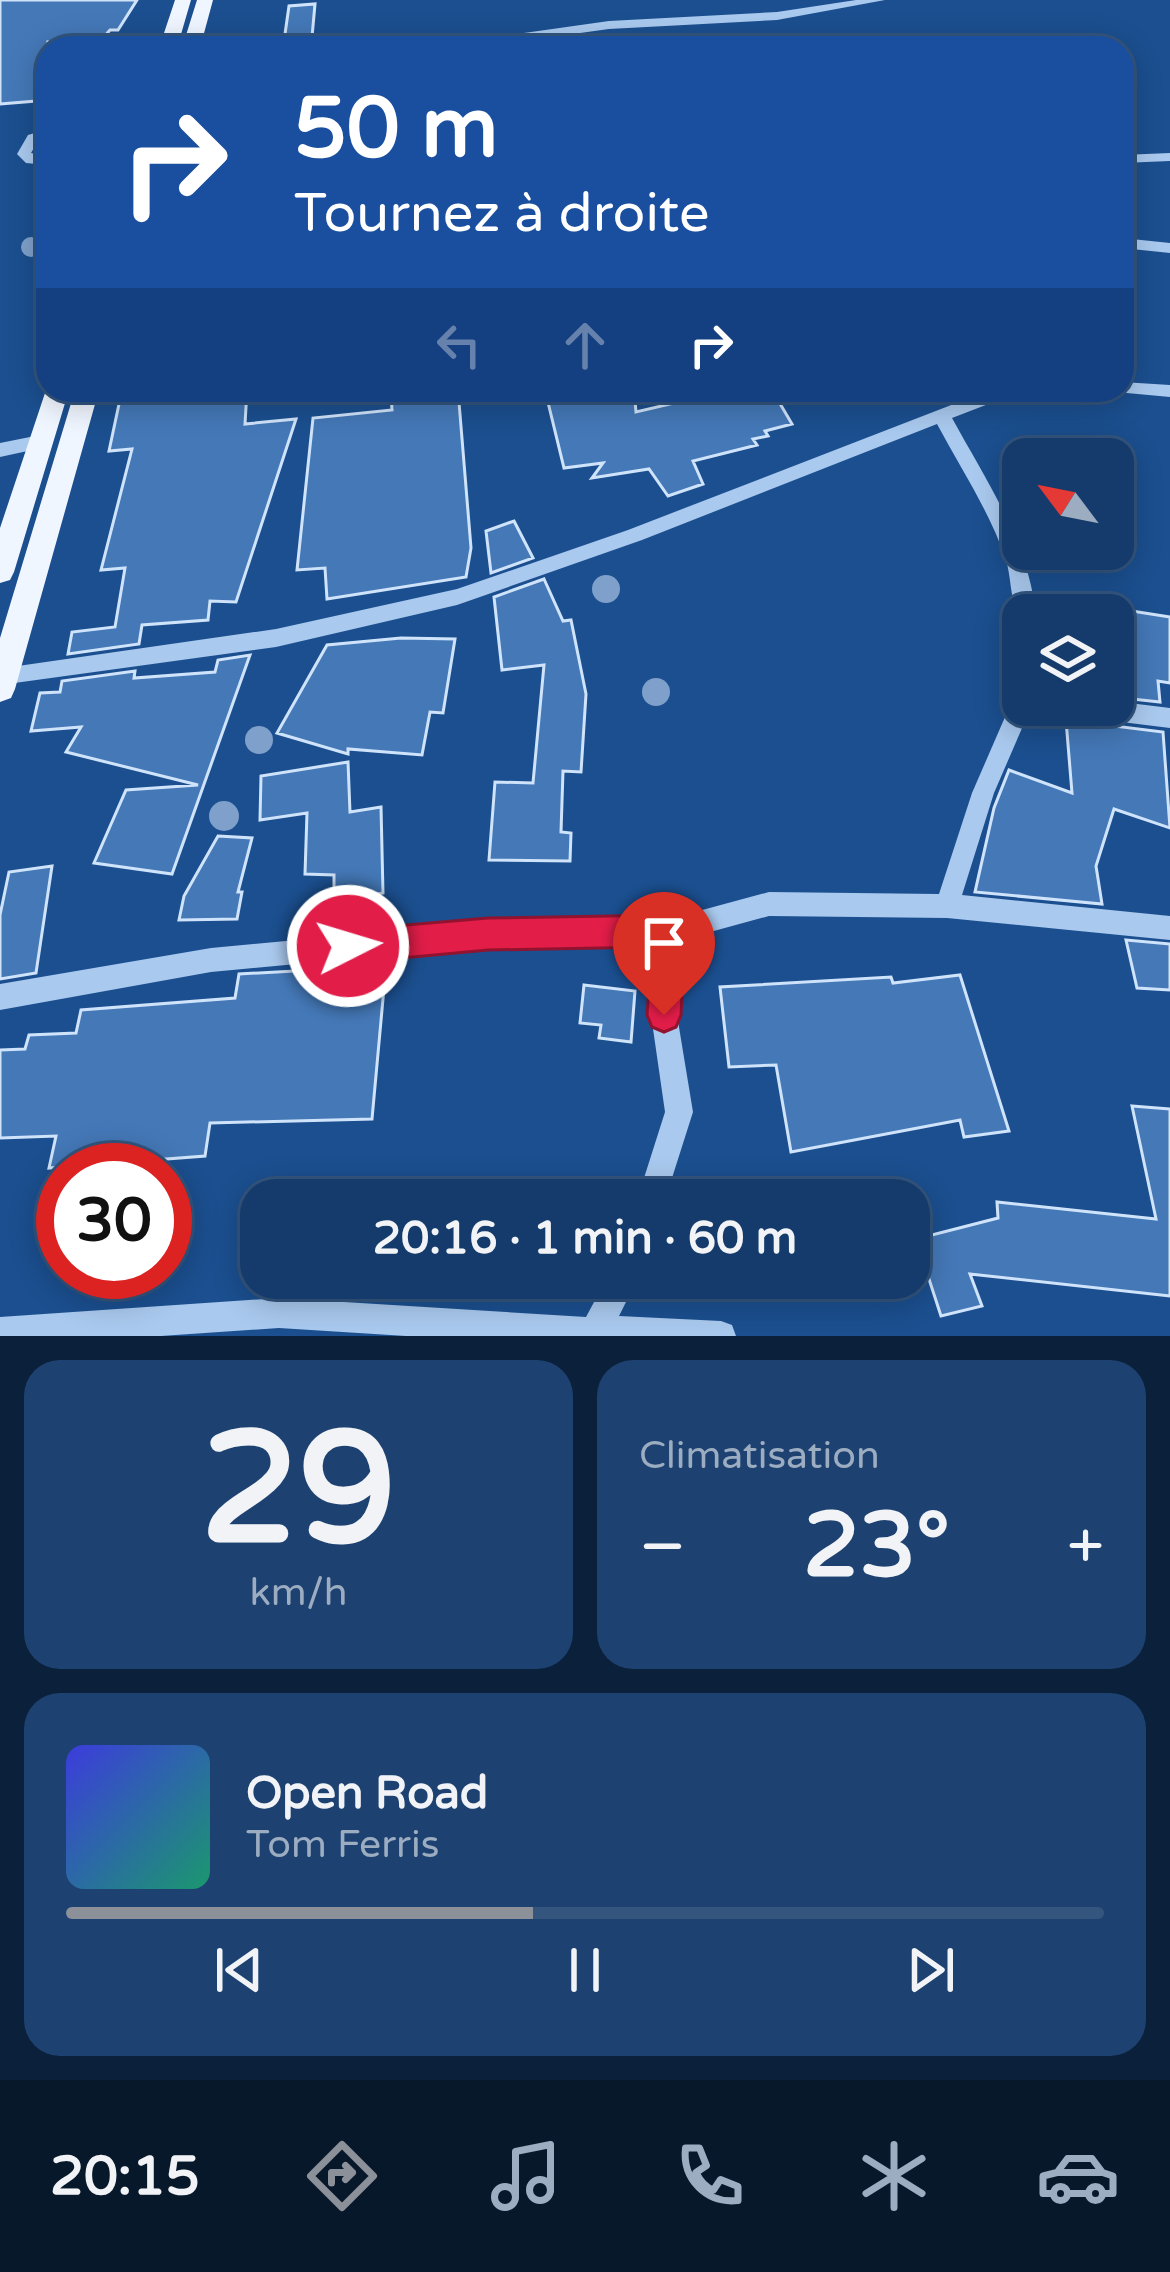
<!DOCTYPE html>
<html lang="fr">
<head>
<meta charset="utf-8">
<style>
	body { margin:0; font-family:"Varela Round",sans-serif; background:#1d4271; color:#f1f3f6; height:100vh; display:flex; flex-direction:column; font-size:45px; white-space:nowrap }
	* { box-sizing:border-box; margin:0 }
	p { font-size:39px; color:#9dadc1 }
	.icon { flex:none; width:66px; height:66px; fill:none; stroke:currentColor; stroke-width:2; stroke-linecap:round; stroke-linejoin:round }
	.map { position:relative; height:1336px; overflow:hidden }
	.sheet { display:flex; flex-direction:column; gap:24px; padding:24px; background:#0b203b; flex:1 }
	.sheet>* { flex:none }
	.top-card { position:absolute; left:36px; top:36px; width:1098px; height:366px; border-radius:36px; box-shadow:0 6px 30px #0003,0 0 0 3px #33557e; background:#1a4fa0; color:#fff; overflow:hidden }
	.needle { width:78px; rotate:302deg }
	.buttons { position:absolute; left:1002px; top:438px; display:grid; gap:24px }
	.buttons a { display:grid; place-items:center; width:132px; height:132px; border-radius:24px; background:#143b6b; box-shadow:0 6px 30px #0003,0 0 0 3px #33557e; font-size:60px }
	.speed { position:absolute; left:36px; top:1143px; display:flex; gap:24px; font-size:60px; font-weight:700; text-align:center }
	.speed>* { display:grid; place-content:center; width:156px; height:156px; border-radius:50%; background:#143b6b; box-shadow:0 6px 30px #0003,0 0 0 3px #33557e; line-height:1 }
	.speed .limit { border:18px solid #d22; background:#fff; color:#111 }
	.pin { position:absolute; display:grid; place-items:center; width:102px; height:102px; color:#fff; margin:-123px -51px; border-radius:50% 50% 50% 0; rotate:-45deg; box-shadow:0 0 12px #0007 }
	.pin .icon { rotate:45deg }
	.me { position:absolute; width:132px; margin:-66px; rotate:85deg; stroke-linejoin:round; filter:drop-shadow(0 0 9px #0008) }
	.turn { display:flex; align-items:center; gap:42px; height:252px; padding:0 60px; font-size:54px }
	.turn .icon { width:156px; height:156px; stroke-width:2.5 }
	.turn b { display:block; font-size:84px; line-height:102px }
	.lanes { display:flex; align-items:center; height:114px; padding:0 60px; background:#0003; justify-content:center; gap:60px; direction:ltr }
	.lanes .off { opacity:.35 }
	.big { font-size:90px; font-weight:800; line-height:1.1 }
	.sheet .card { flex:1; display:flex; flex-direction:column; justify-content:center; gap:18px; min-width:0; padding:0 42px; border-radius:36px; background:#1d4271 }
	.sheet .dial { align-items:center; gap:0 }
	.dial b { font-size:156px; line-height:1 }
	.song { display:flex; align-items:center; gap:36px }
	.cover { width:144px; height:144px; border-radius:18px; background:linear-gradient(135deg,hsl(240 70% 55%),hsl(160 70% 35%)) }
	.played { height:12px; border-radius:6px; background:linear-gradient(90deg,#8c9099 45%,#33557e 45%) }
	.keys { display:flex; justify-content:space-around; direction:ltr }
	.heat { display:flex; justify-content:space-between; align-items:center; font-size:66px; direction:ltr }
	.sheet .tiles { flex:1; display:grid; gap:24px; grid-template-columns:1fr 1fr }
	.card:last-child { grid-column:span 2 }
	.trip { position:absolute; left:240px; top:1179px; width:690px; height:120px; border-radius:36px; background:#143b6b; box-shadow:0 6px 30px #0003,0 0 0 3px #33557e; font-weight:800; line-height:120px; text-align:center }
	.menu { display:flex; height:192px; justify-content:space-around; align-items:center; background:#08182b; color:#9dadc1 }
	.menu .icon { width:84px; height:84px }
	.menu .selected { color:#8c9099 }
	.menu b { font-size:54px; color:#f1f3f6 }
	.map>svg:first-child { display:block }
	.building { fill:#4478b7; stroke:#cfe3fa; stroke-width:3 }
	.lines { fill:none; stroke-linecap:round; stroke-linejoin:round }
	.minor { fill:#a9c9ee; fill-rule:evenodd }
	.major { fill:#f0f6ff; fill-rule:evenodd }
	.tree { fill:#7ea0ca }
	.route { fill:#e11d48; stroke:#92132f; stroke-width:3 }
</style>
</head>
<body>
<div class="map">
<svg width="1170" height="1336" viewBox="0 0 1170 1336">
	<rect width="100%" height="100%" fill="#1b4f8f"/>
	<path class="building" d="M 0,0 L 137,0 L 118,30 L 110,30 L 95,47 L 48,42 L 48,100 L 0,104 Z
		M 315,4 L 311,48 L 283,48 L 289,6 Z
		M 122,390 L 247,390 L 245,424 L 296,419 L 236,602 L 210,601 L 208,620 L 142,625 L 139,644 L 68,654 L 72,632 L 115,627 L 125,568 L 101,570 L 132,449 L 109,451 Z
		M 458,390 L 471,548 L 466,577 L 327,599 L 325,568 L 297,570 L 313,418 L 392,410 L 391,393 Z
		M 545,390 L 634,390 L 636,412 L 700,397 L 696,390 L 772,390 L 792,424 L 765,431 L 768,436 L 753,439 L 757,445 L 693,461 L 703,484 L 668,496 L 649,469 L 592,478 L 603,463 L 564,468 Z
		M 514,521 L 533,558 L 491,573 L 486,531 Z
		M 544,579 L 563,621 L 571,620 L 586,694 L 581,772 L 563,771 L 561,832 L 571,833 L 570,861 L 489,860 L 495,782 L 533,783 L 544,665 L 502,670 L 494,597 Z
		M 1119,609 L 1170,617 L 1170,683 L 1158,681 L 1160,702 L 1113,697 L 1113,651 L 1125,653 Z
		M 401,638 L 455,639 L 443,713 L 430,712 L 422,755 L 348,749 L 348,754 L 277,733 L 327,645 Z
		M 250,655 L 172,874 L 94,863 L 126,790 L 198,785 L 66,752 L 81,727 L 31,731 L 40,693 L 60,692 L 62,681 L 135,671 L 134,678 L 215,672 L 218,660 Z
		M 1066,720 L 1163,732 L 1170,828 L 1114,809 L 1096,866 L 1102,904 L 975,892 L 994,808 L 1009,770 L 1072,793 Z
		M 348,762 L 350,812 L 381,807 L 383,893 L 334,901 L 334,875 L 305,874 L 307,813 L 260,820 L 261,776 Z
		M 218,836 L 252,838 L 238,892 L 242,892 L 237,919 L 179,920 L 184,896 Z
		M 52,866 L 36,973 L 0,979 L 0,915 L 9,872 Z
		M 1126,940 L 1170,944 L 1170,990 L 1137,988 Z
		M 386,966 L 372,1119 L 210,1123 L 205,1156 L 49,1168 L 56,1136 L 0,1138 L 0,1050 L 25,1049 L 29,1035 L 76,1033 L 81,1010 L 235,998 L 239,974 Z
		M 960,975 L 1009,1131 L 964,1137 L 960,1120 L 791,1152 L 776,1065 L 729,1067 L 720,987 L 891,977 L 893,983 Z
		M 584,985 L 635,991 L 631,1042 L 599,1038 L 601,1025 L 580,1023 Z
		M 1132,1106 L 1170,1109 L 1170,1296 L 970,1274 L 982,1306 L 941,1316 L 916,1239 L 998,1218 L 997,1202 L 1156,1219 Z"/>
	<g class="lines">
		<path class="minor" d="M 856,0 L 885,0 L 777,20 L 609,29 L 473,48 L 441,48 L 447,44 L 609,21 L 777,12 Z
			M 48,129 L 48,138 L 38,141 L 31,153 L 48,157 L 48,165 L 26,163 L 17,154 L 28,135 Z
			M 1170,153 L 1170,161 L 1122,163 L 1122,155 Z
			M 1122,238 L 1170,243 L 1170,253 L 1122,248 Z
			M 1122,382 L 1170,385 L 1170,397 L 1116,392 L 1115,390 L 1122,390 Z
			M 990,390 L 1054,390 L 1045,396 L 1004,398 L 952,418 C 987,482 1028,541 1036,615 L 1023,615 L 1023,622 C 1010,610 1012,579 1006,560 C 990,512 961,469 937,424 L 642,540 L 457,605 L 276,647 L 0,685 L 0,669 L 4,668 L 276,629 L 457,589 L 628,530 Z
			M 40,435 L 46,437 L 46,447 L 0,457 L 0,443 Z
			M 1023,692 L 1023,705 L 1032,705 L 994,793 L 962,895 L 1170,916 L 1170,940 L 947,918 L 769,916 L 681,940 L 677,1015 L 693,1112 L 665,1200 L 637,1200 L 665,1112 L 651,1015 L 656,944 L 488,946 L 211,972 L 0,1010 L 0,984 L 211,948 L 488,922 L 669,919 L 769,892 L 939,894 L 972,793 L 1015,694 Z
			M 1113,701 L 1170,708 L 1170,728 L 1065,715 L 1057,712 L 1054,705 L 1113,705 Z
			M 607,1278 L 638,1278 L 619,1316 L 721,1321 L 732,1325 L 736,1336 L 406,1336 L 279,1328 L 161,1336 L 0,1336 L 0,1317 L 279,1298 L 586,1317 Z"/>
		<path class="major" d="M 175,0 L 191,0 L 177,48 L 159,48 Z
			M 197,0 L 213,0 L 200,48 L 182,48 Z
			M 48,384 L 48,390 L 69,390 L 14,572 L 10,580 L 0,583 L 0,528 Z
			M 75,390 L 99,390 L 15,689 L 11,698 L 0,702 L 0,638 Z"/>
	</g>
	<g class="tree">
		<circle cx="31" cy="247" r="10"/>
		<circle cx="606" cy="589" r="14"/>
		<circle cx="656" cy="692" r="14"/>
		<circle cx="259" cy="740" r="14"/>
		<circle cx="224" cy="816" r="15"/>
	</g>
	<path class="route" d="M 669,915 L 680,920 L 685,931 L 681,1015 L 676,1027 L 664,1032 L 652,1027 L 647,1015 L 652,947 L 488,950 L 348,963 L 336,958 L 332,946 L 336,935 L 348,930 L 488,918 Z"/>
</svg>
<div class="buttons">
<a><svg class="needle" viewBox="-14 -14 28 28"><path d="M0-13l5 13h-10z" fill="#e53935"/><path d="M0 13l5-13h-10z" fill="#9dadc1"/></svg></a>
<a><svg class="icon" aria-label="layers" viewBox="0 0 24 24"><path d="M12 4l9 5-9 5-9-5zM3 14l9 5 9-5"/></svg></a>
</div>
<div class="speed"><div class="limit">30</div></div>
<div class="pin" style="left:664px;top:1015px;background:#d93025"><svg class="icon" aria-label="arrive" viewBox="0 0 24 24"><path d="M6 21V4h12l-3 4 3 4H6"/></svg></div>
<svg class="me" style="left:348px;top:946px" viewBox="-20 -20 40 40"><circle r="17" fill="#e11d48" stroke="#fff" stroke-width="3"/><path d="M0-11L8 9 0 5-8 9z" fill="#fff"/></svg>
<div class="trip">20:16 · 1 min · 60 m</div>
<div class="top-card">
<div class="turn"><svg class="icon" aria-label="right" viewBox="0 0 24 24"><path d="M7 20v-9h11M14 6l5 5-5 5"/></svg><div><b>50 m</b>Tournez à droite</div></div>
<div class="lanes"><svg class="icon off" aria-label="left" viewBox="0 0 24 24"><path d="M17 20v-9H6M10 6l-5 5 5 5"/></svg><svg class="icon off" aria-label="ahead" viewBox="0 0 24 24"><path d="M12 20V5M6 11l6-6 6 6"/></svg><svg class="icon" aria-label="right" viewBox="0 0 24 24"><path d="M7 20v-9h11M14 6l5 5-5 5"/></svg></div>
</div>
</div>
<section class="sheet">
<div class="tiles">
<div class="card dial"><b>29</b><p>km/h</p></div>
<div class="card"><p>Climatisation</p>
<div class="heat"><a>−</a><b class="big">23°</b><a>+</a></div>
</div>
<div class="card">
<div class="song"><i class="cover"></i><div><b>Open Road</b><p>Tom Ferris</p></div></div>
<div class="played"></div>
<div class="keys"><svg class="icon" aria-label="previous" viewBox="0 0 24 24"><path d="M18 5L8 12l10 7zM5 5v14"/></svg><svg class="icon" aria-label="pause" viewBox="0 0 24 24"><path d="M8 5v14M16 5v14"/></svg><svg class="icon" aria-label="next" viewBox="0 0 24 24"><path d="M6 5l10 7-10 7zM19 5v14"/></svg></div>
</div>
</div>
</section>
<nav class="menu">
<b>20:15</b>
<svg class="icon selected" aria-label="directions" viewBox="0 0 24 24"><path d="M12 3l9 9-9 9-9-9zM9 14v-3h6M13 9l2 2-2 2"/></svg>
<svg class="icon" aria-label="music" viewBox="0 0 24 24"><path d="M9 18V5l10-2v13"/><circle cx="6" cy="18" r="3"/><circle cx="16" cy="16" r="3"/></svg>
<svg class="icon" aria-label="phone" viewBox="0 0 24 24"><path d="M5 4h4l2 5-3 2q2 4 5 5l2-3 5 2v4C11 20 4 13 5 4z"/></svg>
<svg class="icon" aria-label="climate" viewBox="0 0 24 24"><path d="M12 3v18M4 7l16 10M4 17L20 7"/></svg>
<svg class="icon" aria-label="car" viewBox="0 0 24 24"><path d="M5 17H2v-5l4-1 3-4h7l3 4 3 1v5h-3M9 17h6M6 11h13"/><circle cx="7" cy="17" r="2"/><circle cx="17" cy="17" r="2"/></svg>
</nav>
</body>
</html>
